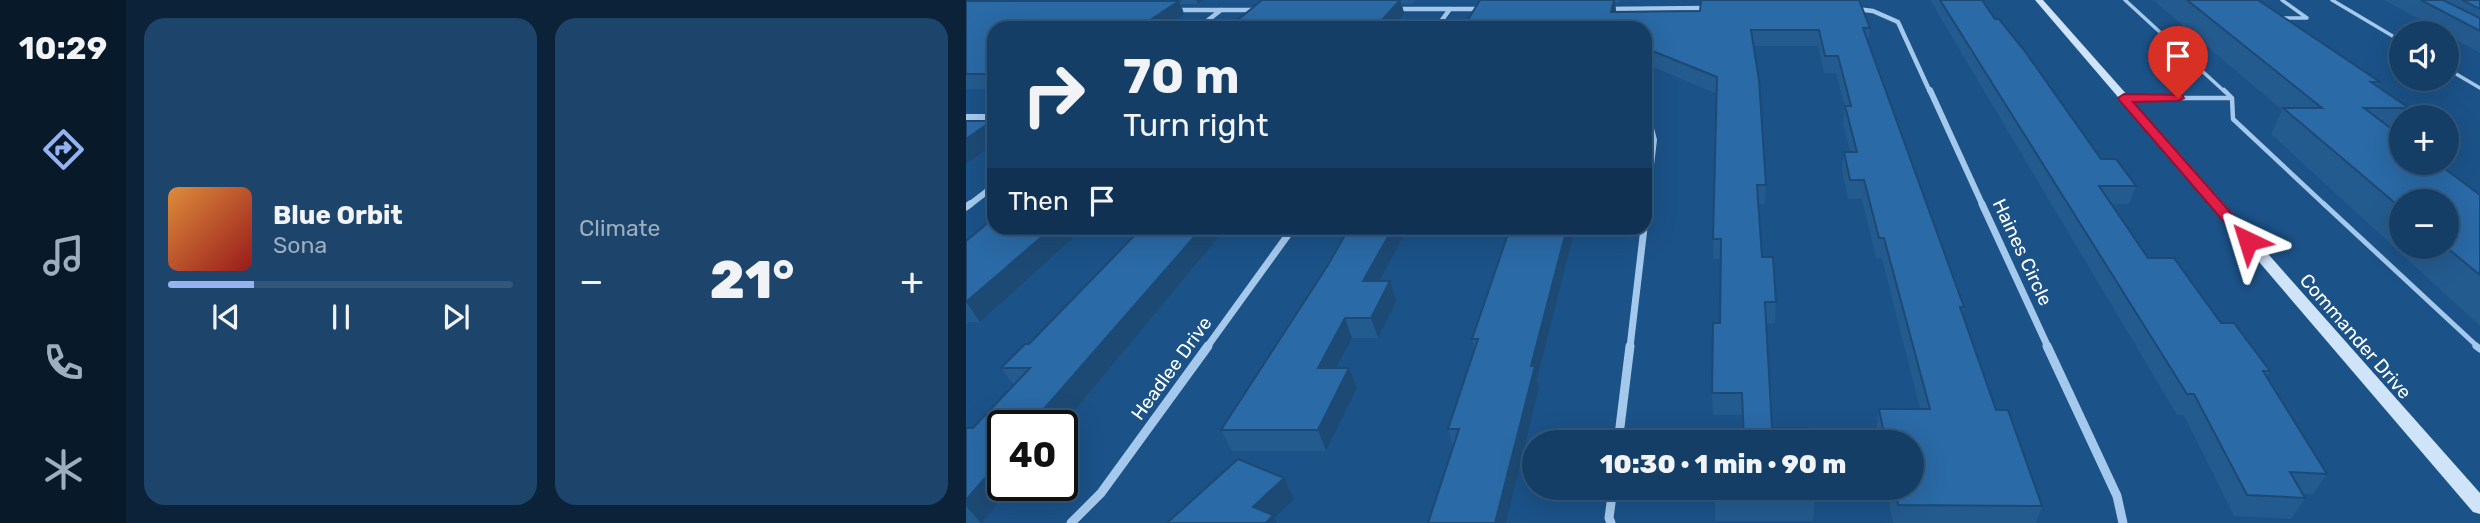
<!DOCTYPE html>
<html lang="en">
<head>
<meta charset="utf-8">
<style>
	body { margin:0; font-family:Rubik,sans-serif; background:#1d456c; color:#f1f3f6; height:100vh; display:flex; flex-direction:column; font-size:26px; white-space:nowrap }
	* { box-sizing:border-box; margin:0 }
	p { font-size:23px; color:#9daebf }
	.icon { flex:none; width:38px; height:38px; fill:none; stroke:currentColor; stroke-width:2; stroke-linecap:round; stroke-linejoin:round }
	.map { position:relative; flex:1; overflow:hidden }
	.panel { display:flex; flex-direction:column; gap:18px; padding:18px; background:#0b2238; width:840px }
	.panel>* { flex:none }
	.guide { position:absolute; left:21px; top:21px; width:665px; height:214px; border-radius:21px; box-shadow:0 7px 28px #0002,0 0 0 2px #33577a; background:#143e66; color:#f1f3f6; overflow:hidden }
	.fabs { position:absolute; left:1423px; top:21px; display:grid; gap:14px }
	.fabs a { display:grid; place-items:center; width:70px; height:70px; border-radius:50%; background:#143e66; box-shadow:0 7px 28px #0002,0 0 0 2px #33577a; font-size:35px }
	.speed { position:absolute; left:21px; top:410px; display:flex; gap:14px; font-size:35px; font-weight:700; text-align:center }
	.speed>* { display:grid; place-content:center; width:91px; height:91px; border-radius:50%; background:#143e66; box-shadow:0 7px 28px #0002,0 0 0 2px #33577a; line-height:1 }
	.speed .limit { border:4px solid #111; border-radius:10px; background:#fff; color:#111 }
	.pin { position:absolute; display:grid; place-items:center; width:60px; height:60px; color:#fff; margin:-72px -30px; border-radius:50% 50% 50% 0; rotate:-45deg; box-shadow:0 0 7px #0007 }
	.pin .icon { rotate:45deg }
	.me { position:absolute; width:77px; margin:-38px; rotate:319deg; stroke-linejoin:round; filter:drop-shadow(0 0 5px #0008) }
	.turn { display:flex; align-items:center; gap:24px; height:147px; padding:0 21px; font-size:32px }
	.turn .icon { width:91px; height:91px; stroke-width:2.5 }
	.turn b { display:block; font-size:49px; line-height:60px }
	.then { display:flex; align-items:center; height:66px; padding:0 21px; background:#0003; gap:14px; font-size:26px }
	.big { font-size:52px; font-weight:800; line-height:1.1 }
	.panel .tile { flex:1; display:flex; flex-direction:column; justify-content:center; gap:10px; min-width:0; padding:0 24px; border-radius:21px; background:#1d456c }
	.song { display:flex; align-items:center; gap:21px }
	.cover { width:84px; height:84px; border-radius:10px; background:linear-gradient(135deg,hsl(30 70% 55%),hsl(0 70% 35%)) }
	.played { height:7px; border-radius:4px; background:linear-gradient(90deg,#95b2f1 25%,#33577a 25%) }
	.keys { display:flex; justify-content:space-around; direction:ltr }
	.heat { display:flex; justify-content:space-between; align-items:center; font-size:38px; direction:ltr }
	.panel .tiles { flex:1; display:grid; gap:18px; grid-template-columns:repeat(2,1fr) }
	.trip { position:absolute; left:556px; top:430px; width:402px; height:70px; border-radius:35px; background:#143e66; box-shadow:0 7px 28px #0002,0 0 0 2px #33577a; font-weight:800; line-height:70px; text-align:center }
	main { display:flex; flex:1; min-height:0 }
	.menu { display:flex; flex-direction:column; width:126px; justify-content:space-around; align-items:center; background:#081929; color:#9daebf }
	.menu .icon { width:49px; height:49px }
	.menu .selected { color:#95b2f1 }
	.menu b { font-size:32px; color:#f1f3f6 }
	.map>svg:first-child { display:block }
	.lines { fill:none; stroke-linecap:round; stroke-linejoin:round }
	.lane-far3 { stroke:#a4c9ec; stroke-width:3.5 }
	.lane-far2 { stroke:#a4c9ec; stroke-width:4.5 }
	.lane-far1 { stroke:#a4c9ec; stroke-width:5 }
	.lane { stroke:#a4c9ec; stroke-width:7 }
	.street-far3 { stroke:#a4c9ec; stroke-width:4.5 }
	.street-far2 { stroke:#a4c9ec; stroke-width:6 }
	.street-far1 { stroke:#a4c9ec; stroke-width:7 }
	.street { stroke:#a4c9ec; stroke-width:9 }
	.secondary { fill:#d0e4f9; fill-rule:evenodd }
	.wall { fill:#245b8f; fill-rule:evenodd }
	.shaded-wall { fill:#1d4a74 }
	.building { fill:#2a6aa6; stroke:#1d4a74; stroke-width:2 }
	.route { fill:#e11d48; stroke:#92132f; stroke-width:2 }
	.labels { text-anchor:middle; stroke-width:7; stroke-linejoin:round; paint-order:stroke }
	.street-label { font-size:19px; fill:#fff; stroke:#1b5288 }
</style>
</head>
<body>
<main>
<nav class="menu">
<b>10:29</b>
<svg class="icon selected" aria-label="directions" viewBox="0 0 24 24"><path d="M12 3l9 9-9 9-9-9zM9 14v-3h6M13 9l2 2-2 2"/></svg>
<svg class="icon" aria-label="music" viewBox="0 0 24 24"><path d="M9 18V5l10-2v13"/><circle cx="6" cy="18" r="3"/><circle cx="16" cy="16" r="3"/></svg>
<svg class="icon" aria-label="phone" viewBox="0 0 24 24"><path d="M5 4h4l2 5-3 2q2 4 5 5l2-3 5 2v4C11 20 4 13 5 4z"/></svg>
<svg class="icon" aria-label="climate" viewBox="0 0 24 24"><path d="M12 3v18M4 7l16 10M4 17L20 7"/></svg>
</nav>
<section class="panel">
<div class="tiles">
<div class="tile">
<div class="song"><i class="cover"></i><div><b>Blue Orbit</b><p>Sona</p></div></div>
<div class="played"></div>
<div class="keys"><svg class="icon" aria-label="previous" viewBox="0 0 24 24"><path d="M18 5L8 12l10 7zM5 5v14"/></svg><svg class="icon" aria-label="pause" viewBox="0 0 24 24"><path d="M8 5v14M16 5v14"/></svg><svg class="icon" aria-label="next" viewBox="0 0 24 24"><path d="M6 5l10 7-10 7zM19 5v14"/></svg></div>
</div>
<div class="tile"><p>Climate</p>
<div class="heat"><a>−</a><b class="big">21°</b><a>+</a></div>
</div>
</div>
</section>
<div class="map">
<svg width="1514" height="523" viewBox="0 0 1514 523">
	<rect width="100%" height="100%" fill="#1b5288"/>
	<g class="lines">
		<path class="lane-far3" d="M 1159,0 L 1259,92
			M 1366,0 L 1435,41
			M 1312,18 L 1341,18 L 1316,0
			M 1480,68 L 1514,88"/>
		<path class="lane-far2" d="M 1258,90 L 1266,98 L 1267,119 L 1360,206
			M 1158,98 L 1266,98
			M 1480,144 L 1484,149 L 1480,151"/>
		<path class="lane-far1" d="M 1358,204 L 1512,347"/>
		<path class="lane" d="M 1510,346 L 1514,349"/>
		<path class="street-far3" d="M 428,9 L 517,9
			M 641,9 L 741,8
			M 890,9 L 907,11 L 932,22 L 964,92
			M 207,10 L 293,10
			M 232,28 L 255,10
			M 470,28 L 484,9"/>
		<path class="street-far2" d="M 964,90 L 1017,206
			M 679,116 L 682,117 L 688,140 L 680,206
			M 0,117 L 28,117
			M 2,206 L 28,186"/>
		<path class="street-far1" d="M 1016,204 L 1082,347
			M 0,207 L 4,204
			M 679,217 L 681,204
			M 241,347 L 327,228
			M 664,347 L 678,228"/>
		<path class="street" d="M 1081,346 L 1151,496 L 1157,523
			M 652,443 L 664,346
			M 105,523 L 135,493 L 242,346
			M 645,523 L 643,518 L 647,488"/>
		<path class="secondary" d="M 1069,0 L 1077,0 L 1514,493 L 1514,514 L 1507,512 Z"/>
	</g>
	<path class="wall" d="M 0,0 L 57,0 L 55,1 L 66,1 L 65,0 L 238,0 L 232,4 L 215,4 L 218,14 L 28,28 L 28,89 L 0,89 Z
		M 296,0 L 449,0 L 446,4 L 436,4 L 438,13 Z
		M 514,0 L 653,0 L 653,3 L 649,3 L 650,12 L 904,28 L 902,42 L 998,307 L 997,314 L 1030,410 L 1076,506 L 1070,523 L 927,523 L 920,488 L 947,488 L 947,443 L 912,443 L 910,431 L 913,409 L 954,409 L 916,258 L 910,258 L 896,199 L 882,199 L 876,170 L 878,152 L 884,152 L 877,123 L 879,107 L 870,73 L 858,73 L 852,46 L 787,46 L 800,185 L 799,204 L 792,204 L 796,257 L 810,302 L 809,323 L 800,323 L 806,428 L 843,443 L 777,443 L 776,415 L 747,415 L 746,393 L 754,323 L 755,259 L 747,259 L 751,94 L 680,64 L 679,71 L 679,28 Z
		M 964,0 L 1016,0 L 1135,159 L 1170,186 L 1163,204 L 1146,204 L 1182,258 L 1255,323 L 1304,371 L 1300,377 L 1361,474 L 1347,494 L 1336,494 L 1339,498 L 1325,519 L 1268,516 L 1218,415 L 1211,415 Z
		M 1187,0 L 1292,0 L 1414,82 L 1411,86 L 1443,108 L 1438,117 L 1435,117 L 1435,123 L 1430,132 L 1514,195 L 1514,326 L 1305,134 L 1316,110 ZM 1435,201 L 1480,247 L 1435,247 Z
		M 1418,0 L 1514,0 L 1514,53 L 1480,34 L 1480,33 L 1478,33 Z
		M 28,228 L 118,228 L 14,322 L 3,322 L 0,325 L 0,241 Z
		M 260,228 L 16,523 L 0,523 L 0,428 L 7,428 L 48,385 L 35,368 L 63,344 L 166,238 L 163,233 Z
		M 442,228 L 414,281 L 430,301 L 412,338 L 386,338 L 371,368 L 391,388 L 360,451 L 266,451 L 255,430 L 362,265 Z
		M 544,228 L 573,387 L 487,447 L 482,429 L 509,350 L 506,339 Z
		M 749,488 L 849,499 L 847,521 L 749,521 Z"/>
	<path class="shaded-wall" d="M 230,0 L 238,0 L 232,4 Z
		M 434,0 L 438,13 L 425,28 L 409,28 Z
		M 648,0 L 649,0 L 650,13 L 645,12 Z
		M 213,1 L 218,14 L 199,28 L 172,28 Z
		M 26,121 L 28,124 L 28,144 L 0,164 L 0,139 Z
		M 86,228 L 118,228 L 14,322 L 0,302 Z
		M 236,228 L 260,228 L 96,426 L 64,425 Z
		M 427,228 L 442,228 L 403,301 L 397,281 Z
		M 601,228 L 609,228 L 571,379 L 573,387 L 540,523 L 529,523 L 565,366 Z
		M 424,281 L 430,301 L 412,338 L 405,318 Z
		M 379,318 L 386,338 L 360,388 L 352,368 Z
		M 383,368 L 391,388 L 360,451 L 352,430 Z
		M 37,457 L 37,485 L 47,485 L 16,523 L 15,523 L 0,506 L 0,500 Z
		M 318,478 L 328,499 L 308,518 L 311,523 L 296,523 L 287,507 Z"/>
	<path class="building" d="M 296,0 L 434,0 L 409,28 L 262,28 Z
		M 514,0 L 648,0 L 645,12 L 734,11 L 735,0 L 893,0 L 904,28 L 897,28 L 998,307 L 994,307 L 1030,410 L 1042,410 L 1076,506 L 932,505 L 929,488 L 947,488 L 947,443 L 920,443 L 913,409 L 964,409 L 918,238 L 913,238 L 898,180 L 884,180 L 878,152 L 891,152 L 879,106 L 885,106 L 872,56 L 859,56 L 853,30 L 785,30 L 793,80 L 800,185 L 791,185 L 796,257 L 807,257 L 810,302 L 799,302 L 806,428 L 842,428 L 843,443 L 778,443 L 776,393 L 746,393 L 747,323 L 754,323 L 755,239 L 747,239 L 751,77 L 679,48 L 679,49 L 679,28 L 497,28 Z
		M 974,0 L 1016,0 L 1029,19 L 1033,19 L 1058,50 L 1135,159 L 1150,159 L 1170,186 L 1133,186 L 1182,258 L 1208,258 L 1255,323 L 1268,323 L 1304,371 L 1297,371 L 1361,474 L 1324,472 L 1339,498 L 1281,495 L 1228,394 L 1221,394 Z
		M 1221,0 L 1292,0 L 1414,82 L 1405,82 L 1443,108 L 1398,108 L 1435,136 L 1435,163 L 1471,163 L 1514,195 L 1514,275 L 1480,247 L 1480,201 L 1435,201 L 1435,208 L 1317,108 L 1356,108 Z
		M 1455,0 L 1477,0 L 1514,18 L 1514,31 Z
		M 1496,0 L 1514,0 L 1514,9 Z
		M 0,1 L 213,1 L 172,28 L 28,28 L 28,74 L 0,74 Z
		M 0,121 L 26,121 L 0,139 Z
		M 28,218 L 28,228 L 86,228 L 0,302 L 0,241 Z
		M 168,228 L 236,228 L 64,425 L 37,425 L 37,457 L 0,500 L 0,428 L 7,428 L 64,368 L 35,368 L 59,344 L 63,344 L 171,233 L 163,233 Z
		M 383,228 L 427,228 L 397,281 L 424,281 L 405,318 L 379,318 L 352,368 L 383,368 L 352,430 L 255,430 L 362,265 Z
		M 544,228 L 601,228 L 565,366 L 569,366 L 529,523 L 462,523 L 493,429 L 482,429 L 512,339 L 506,339 Z
		M 272,459 L 318,478 L 287,507 L 307,515 L 300,523 L 201,523 Z
		M 749,488 L 848,488 L 849,499 L 749,499 Z"/>
	<path class="route" d="M 1158,94 L 1216,95 L 1218,98 L 1212,101 L 1167,102 L 1287,238 L 1290,241 L 1287,244 L 1277,244 L 1154,101 L 1152,98 Z"/>
	<g class="labels">
		<g class="street-label">
			<text transform="translate(1057 252) rotate(65)" y="7">Haines Circle</text>
			<text transform="translate(1390 336) rotate(49)" y="7">Commander Drive</text>
			<text transform="translate(205 368) rotate(-54)" y="7">Headlee Drive</text>
		</g>
	</g>
</svg>
<div class="fabs">
<a><svg class="icon" aria-label="sound" viewBox="0 0 24 24"><path d="M4 9h4l5-4v14l-5-4H4zM17 9q2 3 0 6"/></svg></a>
<a>+</a>
<a>−</a>
</div>
<div class="speed"><div class="limit">40</div></div>
<div class="pin" style="left:1212px;top:98px;background:#d93025"><svg class="icon" aria-label="arrive" viewBox="0 0 24 24"><path d="M6 21V4h12l-3 4 3 4H6"/></svg></div>
<svg class="me" style="left:1282px;top:241px" viewBox="-20 -20 40 40"><path d="M0-17L14 15 0 8-14 15z" fill="#e11d48" stroke="#fff" stroke-width="4"/></svg>
<div class="trip">10:30 · 1 min · 90 m</div>
<div class="guide">
<div class="turn"><svg class="icon" aria-label="right" viewBox="0 0 24 24"><path d="M7 20v-9h11M14 6l5 5-5 5"/></svg><div><b>70 m</b>Turn right</div></div>
<div class="then">Then<svg class="icon" aria-label="arrive" viewBox="0 0 24 24"><path d="M6 21V4h12l-3 4 3 4H6"/></svg></div>
</div>
</div>
</main>
</body>
</html>
